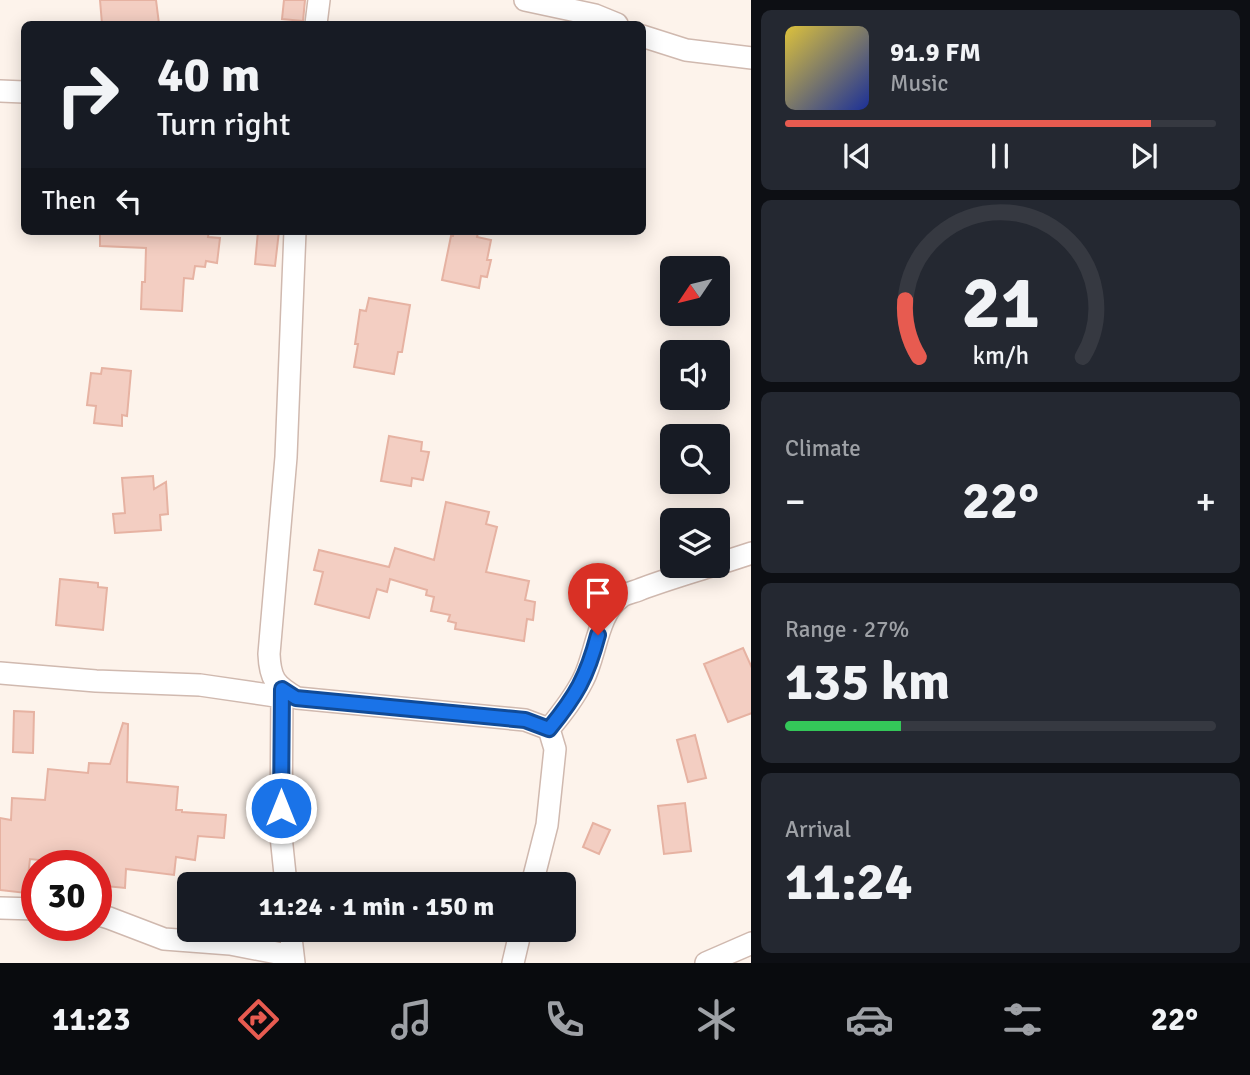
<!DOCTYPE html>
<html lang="en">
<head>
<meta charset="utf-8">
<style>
	body { margin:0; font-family:Signika,sans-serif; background:#242831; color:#f1f3f6; height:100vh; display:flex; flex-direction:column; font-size:26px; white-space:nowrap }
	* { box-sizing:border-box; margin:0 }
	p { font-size:23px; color:#9ea1a6 }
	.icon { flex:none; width:38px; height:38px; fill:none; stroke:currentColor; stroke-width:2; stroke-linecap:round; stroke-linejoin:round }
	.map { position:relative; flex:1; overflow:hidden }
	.drawer { display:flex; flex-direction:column; gap:10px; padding:10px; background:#0d0f14; width:499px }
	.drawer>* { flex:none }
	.top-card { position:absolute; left:21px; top:21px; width:625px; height:214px; border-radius:10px; box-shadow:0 4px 18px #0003; background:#171b24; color:#f1f3f6; overflow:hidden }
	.needle { width:46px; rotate:235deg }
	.fabs { position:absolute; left:660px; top:256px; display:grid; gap:14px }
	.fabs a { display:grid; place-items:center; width:70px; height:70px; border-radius:10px; background:#171b24; box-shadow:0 4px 18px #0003; font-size:35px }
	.speed { position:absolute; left:21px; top:850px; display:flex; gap:14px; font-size:35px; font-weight:700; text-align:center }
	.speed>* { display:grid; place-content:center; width:91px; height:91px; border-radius:50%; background:#171b24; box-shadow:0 4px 18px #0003; line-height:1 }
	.speed .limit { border:10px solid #d22; background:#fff; color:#111 }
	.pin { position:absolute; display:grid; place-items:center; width:60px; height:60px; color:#fff; margin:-72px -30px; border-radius:50% 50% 50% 0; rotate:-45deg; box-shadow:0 0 7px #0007 }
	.pin .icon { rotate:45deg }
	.me { position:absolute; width:77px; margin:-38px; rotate:0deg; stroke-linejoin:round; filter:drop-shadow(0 0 5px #0008) }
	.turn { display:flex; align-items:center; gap:24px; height:147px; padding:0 21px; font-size:32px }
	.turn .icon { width:91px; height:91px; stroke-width:2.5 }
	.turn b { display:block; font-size:49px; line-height:60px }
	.then { display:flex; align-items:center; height:66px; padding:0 21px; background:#0003; gap:14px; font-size:26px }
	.big { font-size:52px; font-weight:700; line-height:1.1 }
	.drawer .tile { flex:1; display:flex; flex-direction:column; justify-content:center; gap:10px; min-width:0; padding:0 24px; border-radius:10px; background:#242831 }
	.drawer .dial { align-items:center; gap:0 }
	.dial svg { height:182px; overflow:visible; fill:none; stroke:#363941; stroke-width:7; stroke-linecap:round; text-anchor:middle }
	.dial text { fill:#f1f3f6; stroke:none }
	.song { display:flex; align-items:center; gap:21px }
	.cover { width:84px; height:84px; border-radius:10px; background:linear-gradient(135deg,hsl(50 70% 55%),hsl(230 70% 35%)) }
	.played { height:7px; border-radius:4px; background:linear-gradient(90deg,#e75b50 85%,#363941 85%) }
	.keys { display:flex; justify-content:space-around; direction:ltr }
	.heat { display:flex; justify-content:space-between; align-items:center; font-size:38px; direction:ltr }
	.charge { height:10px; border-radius:5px; background:linear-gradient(90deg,#34c759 27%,#363941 0) }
	.trip { position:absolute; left:177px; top:872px; width:399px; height:70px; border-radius:10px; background:#171b24; box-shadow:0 4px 18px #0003; font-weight:700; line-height:70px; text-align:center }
	.dock { display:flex; height:112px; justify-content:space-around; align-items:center; background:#090b0e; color:#9ea1a6 }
	.dock .icon { width:49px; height:49px }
	.dock .on { color:#e75b50 }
	.dock b { font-size:32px; color:#f1f3f6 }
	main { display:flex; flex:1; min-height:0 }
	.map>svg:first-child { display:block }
	.building { fill:#f3cec2; stroke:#e6b2a2; stroke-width:2 }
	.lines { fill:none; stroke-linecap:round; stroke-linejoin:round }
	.minor-casing { stroke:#d0b9af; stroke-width:24 }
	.minor { stroke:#fff; stroke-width:21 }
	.route-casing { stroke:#114b97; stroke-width:18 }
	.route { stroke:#1a73e8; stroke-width:12 }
</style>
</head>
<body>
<main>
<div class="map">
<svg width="752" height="963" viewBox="0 0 752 963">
	<rect width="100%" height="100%" fill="#fdf3eb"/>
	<path class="building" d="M 100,0 L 156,0 L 159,24 L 102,24 Z
		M 284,0 L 305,0 L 303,21 L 282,19 Z
		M 100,231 L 209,231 L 208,237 L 220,238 L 217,263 L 206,261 L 205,267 L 195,266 L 193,279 L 184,278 L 182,311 L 141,309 L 142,282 L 145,282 L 146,248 L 100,246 Z
		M 258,231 L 279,231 L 275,266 L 255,264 Z
		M 454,231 L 467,231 L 478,233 L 477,237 L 491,240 L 487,260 L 491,260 L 487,277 L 481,276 L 479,288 L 442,280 L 451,236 L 453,236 Z
		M 369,298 L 410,305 L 402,352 L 398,352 L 394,374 L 354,367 L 358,344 L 355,344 L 360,310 L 366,311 Z
		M 102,368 L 131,371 L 127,416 L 122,415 L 122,426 L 94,423 L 96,406 L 87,405 L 91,373 L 101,374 Z
		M 389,436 L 422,442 L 421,451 L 429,452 L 423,480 L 412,478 L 411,486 L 381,481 Z
		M 153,476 L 154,489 L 166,482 L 168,514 L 160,515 L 161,530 L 115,533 L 113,514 L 125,513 L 122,478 Z
		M 446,502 L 489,512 L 486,524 L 497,527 L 486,572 L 529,581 L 525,600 L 535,602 L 533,620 L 527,619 L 524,641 L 455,629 L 456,623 L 448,621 L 450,615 L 431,611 L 434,597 L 426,595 L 427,590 L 390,579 L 387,592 L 377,589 L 369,618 L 315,604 L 323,572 L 314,570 L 319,550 L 389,567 L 395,548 L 434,560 Z
		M 60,579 L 98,583 L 98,587 L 107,588 L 103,630 L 56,625 Z
		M 743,648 L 752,668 L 752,713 L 728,722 L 704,664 Z
		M 14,711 L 34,712 L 33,753 L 13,752 Z
		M 123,723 L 128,724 L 127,782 L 178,787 L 176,810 L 182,810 L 182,812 L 226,815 L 224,838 L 198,836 L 195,860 L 176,857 L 174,875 L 126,869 L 125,888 L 96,885 L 96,866 L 78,866 L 78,864 L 30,859 L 26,893 L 0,890 L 0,818 L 11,820 L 12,798 L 45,800 L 48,769 L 88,773 L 89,763 L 110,764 Z
		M 695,735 L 706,778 L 688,782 L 677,740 Z
		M 685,803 L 691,851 L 664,854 L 658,806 Z
		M 593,823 L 610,830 L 599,854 L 583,847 Z"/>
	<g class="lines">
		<g class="minor-casing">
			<path id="minor" d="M 525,0 L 595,15 L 617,24
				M 316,24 L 319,0
				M 642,36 L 686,50 L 752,58
				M 0,91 L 24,92
				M 295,231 L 286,457 L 269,654 C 270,679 275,685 297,698 L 525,720 L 549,729 L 555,749 L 547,825 L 532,884
				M 718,564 L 752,553
				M 0,673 L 96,681 L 200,685 L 282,697
				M 282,689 L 281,836 L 286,884
				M 549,729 C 562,713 574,698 583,680 C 596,656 597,613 621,597 C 626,593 635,592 641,589 C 665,580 689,573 714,565
				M 0,908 L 37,909
				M 96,914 L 109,918 L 164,939 L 230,944 L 293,956
				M 290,929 L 294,963
				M 513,963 L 521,929
				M 706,963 L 752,943"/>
		</g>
		<use href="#minor" class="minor"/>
	</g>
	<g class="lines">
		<g class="route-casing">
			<path id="route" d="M 281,808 L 282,689 L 296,698 L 525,720 L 549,729 C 576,696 587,677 598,635"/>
		</g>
		<use href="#route" class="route"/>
	</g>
</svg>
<div class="fabs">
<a><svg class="needle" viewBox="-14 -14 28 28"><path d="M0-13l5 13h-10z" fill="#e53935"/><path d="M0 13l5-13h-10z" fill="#9ea1a6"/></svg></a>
<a><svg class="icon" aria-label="sound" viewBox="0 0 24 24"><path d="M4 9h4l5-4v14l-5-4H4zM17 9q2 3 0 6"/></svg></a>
<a><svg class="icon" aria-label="search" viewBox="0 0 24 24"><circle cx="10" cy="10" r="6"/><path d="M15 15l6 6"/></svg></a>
<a><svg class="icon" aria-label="layers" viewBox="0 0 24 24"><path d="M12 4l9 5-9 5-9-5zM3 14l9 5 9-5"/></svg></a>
</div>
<div class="speed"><div class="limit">30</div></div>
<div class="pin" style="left:598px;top:635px;background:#d93025"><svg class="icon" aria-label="arrive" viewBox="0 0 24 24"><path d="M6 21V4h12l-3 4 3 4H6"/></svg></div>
<svg class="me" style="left:281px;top:808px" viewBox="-20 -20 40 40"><circle r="17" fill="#1a73e8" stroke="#fff" stroke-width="3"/><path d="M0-11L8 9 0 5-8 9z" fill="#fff"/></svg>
<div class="trip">11:24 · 1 min · 150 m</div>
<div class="top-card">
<div class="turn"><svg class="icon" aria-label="right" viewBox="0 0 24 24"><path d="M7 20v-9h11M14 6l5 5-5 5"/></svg><div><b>40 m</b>Turn right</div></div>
<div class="then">Then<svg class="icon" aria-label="left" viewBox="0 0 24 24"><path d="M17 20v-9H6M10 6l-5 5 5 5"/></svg></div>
</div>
</div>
<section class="drawer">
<div class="tile">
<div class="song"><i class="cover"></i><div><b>91.9 FM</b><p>Music</p></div></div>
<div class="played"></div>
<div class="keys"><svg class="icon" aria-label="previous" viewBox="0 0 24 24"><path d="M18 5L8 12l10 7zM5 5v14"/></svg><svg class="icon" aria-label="pause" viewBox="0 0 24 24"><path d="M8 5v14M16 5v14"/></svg><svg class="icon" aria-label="next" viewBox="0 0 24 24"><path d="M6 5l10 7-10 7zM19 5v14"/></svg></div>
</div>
<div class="tile dial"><svg viewBox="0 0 100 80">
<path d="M14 69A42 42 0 1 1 86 69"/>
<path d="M14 69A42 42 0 0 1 8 44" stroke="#e75b50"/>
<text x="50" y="56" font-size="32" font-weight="700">21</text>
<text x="50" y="72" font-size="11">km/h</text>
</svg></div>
<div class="tile"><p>Climate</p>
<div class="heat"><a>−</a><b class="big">22°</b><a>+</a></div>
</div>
<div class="tile"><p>Range · 27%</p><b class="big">135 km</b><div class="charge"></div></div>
<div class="tile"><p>Arrival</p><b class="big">11:24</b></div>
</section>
</main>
<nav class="dock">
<b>11:23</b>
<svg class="icon on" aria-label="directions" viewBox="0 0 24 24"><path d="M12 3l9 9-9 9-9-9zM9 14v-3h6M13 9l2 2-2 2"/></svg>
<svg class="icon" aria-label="music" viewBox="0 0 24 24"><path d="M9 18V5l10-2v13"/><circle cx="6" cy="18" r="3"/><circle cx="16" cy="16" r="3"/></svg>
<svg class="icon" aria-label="phone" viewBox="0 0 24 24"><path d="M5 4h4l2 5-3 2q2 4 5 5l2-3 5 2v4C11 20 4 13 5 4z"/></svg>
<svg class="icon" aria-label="climate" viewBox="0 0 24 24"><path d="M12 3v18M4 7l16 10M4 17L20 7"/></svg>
<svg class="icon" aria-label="car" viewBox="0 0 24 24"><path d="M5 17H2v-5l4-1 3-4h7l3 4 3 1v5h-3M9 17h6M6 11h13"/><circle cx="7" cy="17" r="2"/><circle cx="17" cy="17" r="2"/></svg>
<svg class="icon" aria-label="filters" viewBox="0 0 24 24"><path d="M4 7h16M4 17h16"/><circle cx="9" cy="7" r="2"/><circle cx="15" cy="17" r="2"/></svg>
<b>22°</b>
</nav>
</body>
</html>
